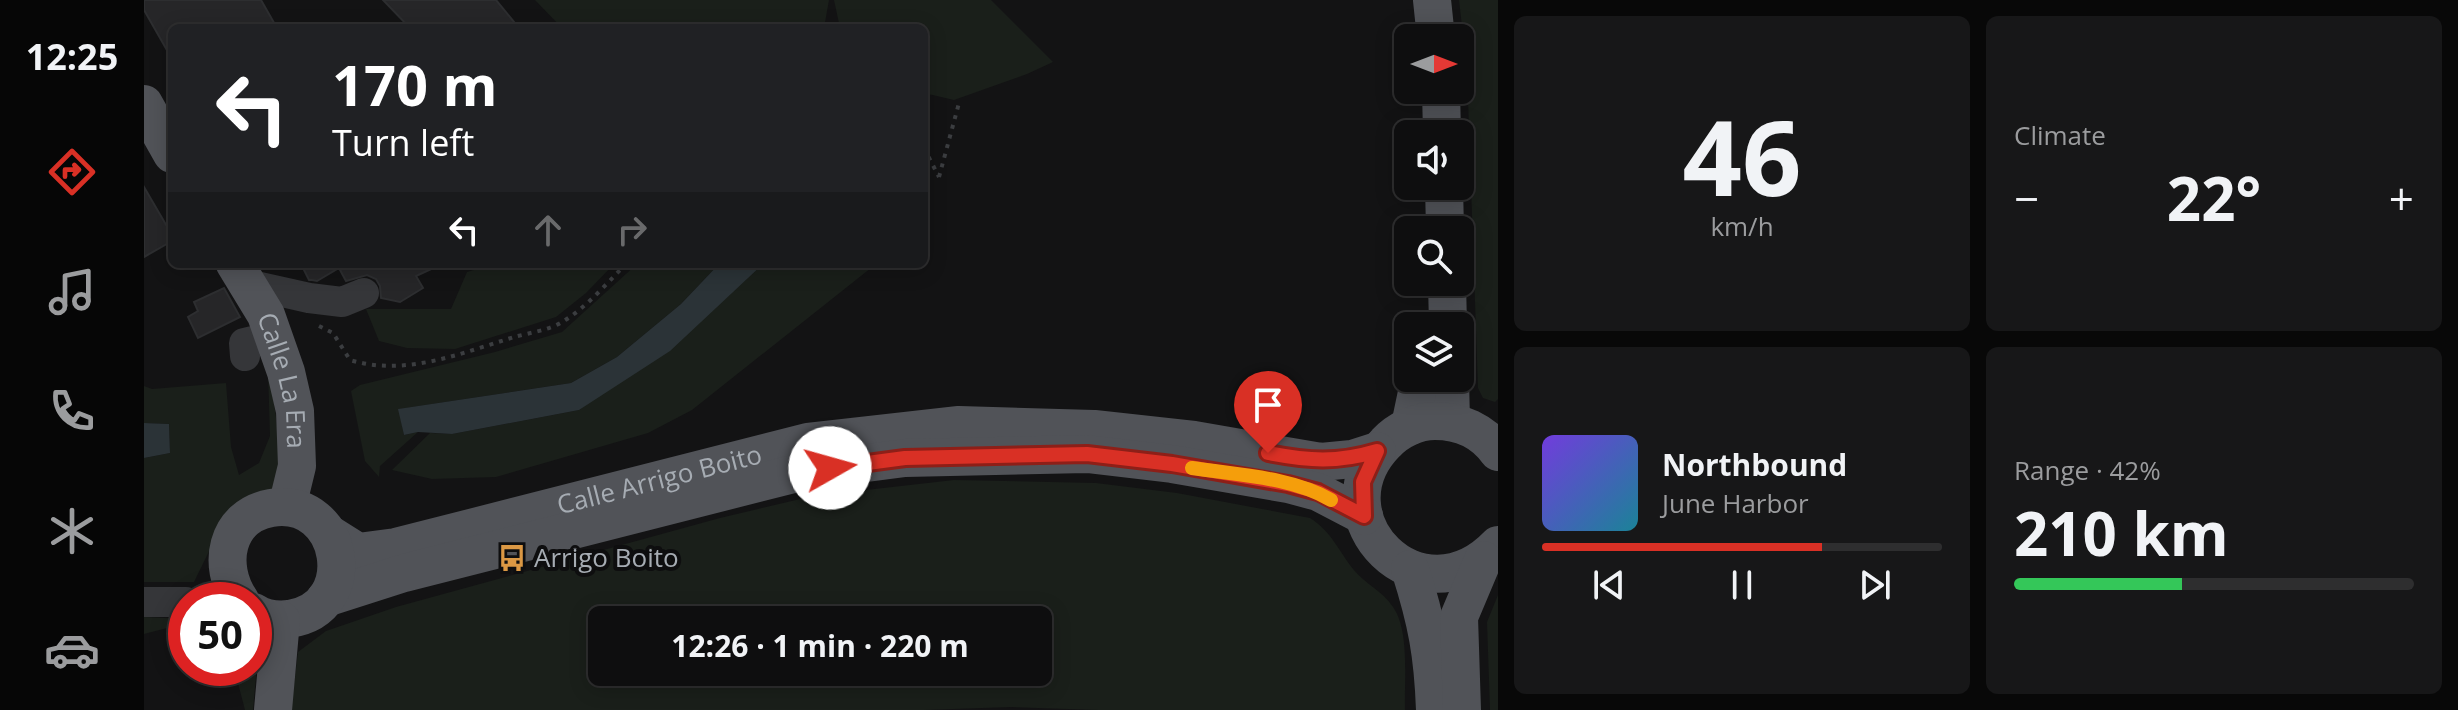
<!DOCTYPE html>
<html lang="en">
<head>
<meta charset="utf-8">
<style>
	body { margin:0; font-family:"Open Sans",sans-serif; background:#171718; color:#f1f3f6; height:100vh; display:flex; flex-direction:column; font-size:30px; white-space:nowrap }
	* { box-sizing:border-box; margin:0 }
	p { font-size:26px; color:#9b9c9e }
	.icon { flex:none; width:44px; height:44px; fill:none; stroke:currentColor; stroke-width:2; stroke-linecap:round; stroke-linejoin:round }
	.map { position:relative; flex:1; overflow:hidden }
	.side { display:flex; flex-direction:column; gap:16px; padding:16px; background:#080808; width:960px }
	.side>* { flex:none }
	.guide { position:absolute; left:24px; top:24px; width:760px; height:244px; border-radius:12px; box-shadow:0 4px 20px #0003,0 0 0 2px #2e2e2f; background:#202124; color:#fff; overflow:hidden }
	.needle { width:52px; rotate:90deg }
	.buttons { position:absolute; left:1250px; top:24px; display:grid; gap:16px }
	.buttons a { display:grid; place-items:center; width:80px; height:80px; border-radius:12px; background:#0e0e0f; box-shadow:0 4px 20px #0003,0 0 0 2px #2e2e2f; font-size:40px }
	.speed { position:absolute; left:24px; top:582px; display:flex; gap:16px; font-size:40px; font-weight:700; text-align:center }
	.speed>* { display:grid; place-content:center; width:104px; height:104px; border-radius:50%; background:#0e0e0f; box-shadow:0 4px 20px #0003,0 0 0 2px #2e2e2f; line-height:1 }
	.speed .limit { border:12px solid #d22; background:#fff; color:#111 }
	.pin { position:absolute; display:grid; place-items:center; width:68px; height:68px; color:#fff; margin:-82px -34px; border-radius:50% 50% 50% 0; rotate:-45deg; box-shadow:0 0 8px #0007 }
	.pin .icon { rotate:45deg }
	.me { position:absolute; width:88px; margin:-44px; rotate:83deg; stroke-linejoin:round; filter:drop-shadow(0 0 6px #0008) }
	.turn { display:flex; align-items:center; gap:28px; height:168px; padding:0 32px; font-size:36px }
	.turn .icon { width:104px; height:104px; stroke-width:2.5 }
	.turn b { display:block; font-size:56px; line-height:68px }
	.lanes { display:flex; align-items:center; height:76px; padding:0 32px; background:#0003; justify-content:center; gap:40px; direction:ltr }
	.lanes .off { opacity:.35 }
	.big { font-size:60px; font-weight:700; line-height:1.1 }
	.side .card { flex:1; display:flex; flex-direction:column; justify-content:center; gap:12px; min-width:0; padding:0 28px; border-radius:12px; background:#171718 }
	.side .dial { align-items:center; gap:0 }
	.dial b { font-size:104px; line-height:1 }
	.song { display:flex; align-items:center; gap:24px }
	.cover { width:96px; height:96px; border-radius:12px; background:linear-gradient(135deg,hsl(260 70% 55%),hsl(190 70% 35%)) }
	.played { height:8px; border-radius:4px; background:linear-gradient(90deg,#d93025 70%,#2e2e2f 70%) }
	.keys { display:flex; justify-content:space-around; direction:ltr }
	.heat { display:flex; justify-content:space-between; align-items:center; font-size:44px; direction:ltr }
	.charge { height:12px; border-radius:6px; background:linear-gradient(90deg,#34c759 42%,#2e2e2f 0) }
	.side .tiles { flex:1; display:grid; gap:16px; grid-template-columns:repeat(2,1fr) }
	.trip { position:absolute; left:444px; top:606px; width:464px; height:80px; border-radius:12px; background:#0e0e0f; box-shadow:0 4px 20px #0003,0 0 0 2px #2e2e2f; font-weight:700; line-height:80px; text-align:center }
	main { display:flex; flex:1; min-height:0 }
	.dock { display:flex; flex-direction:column; width:144px; justify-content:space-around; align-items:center; background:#060606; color:#9b9c9e }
	.dock .icon { width:56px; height:56px }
	.dock .active { color:#d93025 }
	.dock b { font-size:36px; color:#f1f3f6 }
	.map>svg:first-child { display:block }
	.green { fill:#1a1f1a; fill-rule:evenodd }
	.water { fill:#2b3337 }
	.building { fill:#262628; stroke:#2d2e30; stroke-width:2 }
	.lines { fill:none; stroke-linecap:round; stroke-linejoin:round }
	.path { stroke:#3b3d40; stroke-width:4; stroke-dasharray:4 6; stroke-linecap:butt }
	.minor { stroke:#353639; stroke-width:30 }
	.major { stroke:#515358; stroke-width:38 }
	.route-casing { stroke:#8d1f18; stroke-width:20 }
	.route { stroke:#d93025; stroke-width:14 }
	.slow { stroke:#f59e0b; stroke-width:14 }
	.labels { text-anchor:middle; stroke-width:8; stroke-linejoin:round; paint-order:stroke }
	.street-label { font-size:26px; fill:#a6acb3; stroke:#0e0e0f }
	.poi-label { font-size:26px; fill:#a6acb3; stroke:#0e0e0f; text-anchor:start }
</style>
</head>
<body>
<main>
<nav class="dock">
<b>12:25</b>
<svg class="icon active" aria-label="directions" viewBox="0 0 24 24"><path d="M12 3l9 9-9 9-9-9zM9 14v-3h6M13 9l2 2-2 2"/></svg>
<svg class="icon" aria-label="music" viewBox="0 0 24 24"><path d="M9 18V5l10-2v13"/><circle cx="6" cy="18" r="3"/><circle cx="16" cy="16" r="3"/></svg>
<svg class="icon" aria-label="phone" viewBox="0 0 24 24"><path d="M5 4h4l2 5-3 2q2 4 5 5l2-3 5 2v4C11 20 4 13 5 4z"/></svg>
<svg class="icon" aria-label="climate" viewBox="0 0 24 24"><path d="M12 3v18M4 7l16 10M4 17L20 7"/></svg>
<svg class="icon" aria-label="car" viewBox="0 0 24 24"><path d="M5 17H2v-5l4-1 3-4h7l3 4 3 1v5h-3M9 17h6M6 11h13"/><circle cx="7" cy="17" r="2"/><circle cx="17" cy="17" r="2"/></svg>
</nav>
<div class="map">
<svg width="1354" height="710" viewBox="0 0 1354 710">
	<rect width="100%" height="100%" fill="#131314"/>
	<path class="green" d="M 391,0 L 685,0 L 680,28 L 418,28 Z
		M 690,0 L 847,0 L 909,62 L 883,74 L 810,100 L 780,93 L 780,28 L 696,28 Z
		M 1315,0 L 1354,0 L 1354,399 L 1351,402 L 1339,398 L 1334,388 L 1323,70 Z
		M 350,264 L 470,264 L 442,293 L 412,317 L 311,349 L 263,348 L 235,341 L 222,309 L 307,309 L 323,272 Z
		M 493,264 L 575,264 L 537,304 L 473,357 L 427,383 L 255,409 L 260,435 L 274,432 L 236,466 L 235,477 L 221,461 L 207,391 L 216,385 L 351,352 L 418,332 Z
		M 619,264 L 732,264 L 548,410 L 504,433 L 352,477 L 288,479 L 248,470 L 286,433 L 308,434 L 435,410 L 581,299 Z
		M 124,371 C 132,410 138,448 133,487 L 72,537 L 50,582 L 0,582 L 0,458 L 26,453 L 25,424 L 0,423 L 0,386 L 8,389 L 82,383 L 87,447 L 95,475 L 115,463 L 126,436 Z
		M 810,480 L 952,483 L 1033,493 L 1166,518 C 1187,531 1195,551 1209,569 C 1221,584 1239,591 1249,607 C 1266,631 1260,681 1261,710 L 954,710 L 867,707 L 780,710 L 147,710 L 154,652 L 182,631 L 252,607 L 576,518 L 669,496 ZM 458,620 L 894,620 L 894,672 L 458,672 Z
		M 1354,595 L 1354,710 L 1346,710 L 1343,622 Z
		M 0,617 L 42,619 L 42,623 L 0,634 Z
		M 110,657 L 113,665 L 109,710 L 101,710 L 90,668 L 110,668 Z"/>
	<path class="water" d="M 575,264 L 619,264 L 526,351 L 435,410 L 308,434 L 274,432 L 260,435 L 254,409 L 427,383 L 473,357 L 537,304 Z
		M 0,423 L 25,424 L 26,453 L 0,458 Z"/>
	<path class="building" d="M 0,0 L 117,0 L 133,28 L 28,28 L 28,59 L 0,10 Z
		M 239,0 L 352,0 L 375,28 L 266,28 Z
		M 0,187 L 28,235 L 28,241 L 0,257 Z
		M 157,264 L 298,264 L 272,276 L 279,288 L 256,302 L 237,298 L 236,286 L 232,279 L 223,275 L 202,281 L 195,268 L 173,281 L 168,280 L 165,280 Z
		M 80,288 L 96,317 L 54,338 L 44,317 L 54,311 L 50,302 Z"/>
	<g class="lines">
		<path class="path" d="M 780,148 L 795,177
			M 795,177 L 815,103
			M 175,326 L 189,333 L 206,360 C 261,377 318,353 370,337 C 385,333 405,330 418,322 C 442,308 462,284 482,264"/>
		<path class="minor" d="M 103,284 L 165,298 L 198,302 L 220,293
			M 101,356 L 100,343 L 129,336
			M 0,602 L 42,602"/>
		<g class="major">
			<path d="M 1288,0 L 1292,38"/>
			<path d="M 1297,90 L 1298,134"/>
			<path d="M 0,104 L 28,154"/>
			<path d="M 1300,186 L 1301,230"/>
			<path id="s1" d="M 91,264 L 122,315 L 142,372 L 151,411 L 153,466 L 143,507"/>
			<path d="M 1303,282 L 1304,326"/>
			<path d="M 1306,378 L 1307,422"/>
			<path d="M 1266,426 L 1276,378"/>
			<path d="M 1354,452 C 1339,431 1316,421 1291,421 C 1273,421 1254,430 1242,443 C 1169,517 1276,626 1354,545"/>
			<path id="s2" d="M 187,535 L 214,552 L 252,547 L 664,442 L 815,425 L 950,429 L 1050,440 L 1177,462 L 1208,459 L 1233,451"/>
			<path d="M 1266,569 C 1283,622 1289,655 1291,710"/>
			<path d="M 182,598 L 260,573 L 661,471 L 761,458 L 943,454 L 1028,464 L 1144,484 L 1174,492 L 1220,516"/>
			<path d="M 96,600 C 73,566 81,516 127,508 C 201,496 219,609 145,619 C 134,620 120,619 110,612"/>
			<path d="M 129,710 L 137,620"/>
			<path d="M 1318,710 L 1315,617 L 1339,560"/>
		</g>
	</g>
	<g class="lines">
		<g class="route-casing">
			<path id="route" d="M 686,468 L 761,458 L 943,454 L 1028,464 L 1144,484 L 1174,492 L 1220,516 L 1219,482 L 1233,451 C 1193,463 1165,461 1124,453"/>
		</g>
		<use href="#route" class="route"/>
		<path class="slow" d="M 1048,468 C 1093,475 1148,477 1187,500"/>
	</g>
	<defs>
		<g id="bus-bare" transform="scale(2.16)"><path d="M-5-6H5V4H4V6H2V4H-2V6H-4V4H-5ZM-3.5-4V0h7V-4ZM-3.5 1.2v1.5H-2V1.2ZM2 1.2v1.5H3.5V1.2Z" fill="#db9844" stroke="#0e0e0f" stroke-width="2.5" paint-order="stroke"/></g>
	</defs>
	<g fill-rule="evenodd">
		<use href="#bus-bare" x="368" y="558"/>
	</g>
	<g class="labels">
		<g class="street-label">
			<text dy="9" stroke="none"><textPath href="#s1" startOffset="128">Calle La Era</textPath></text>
			<text dy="9" stroke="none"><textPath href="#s2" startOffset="342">Calle Arrigo Boito</textPath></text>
		</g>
		<g class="poi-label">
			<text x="390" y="567">Arrigo Boito</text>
		</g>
	</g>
</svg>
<div class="buttons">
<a><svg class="needle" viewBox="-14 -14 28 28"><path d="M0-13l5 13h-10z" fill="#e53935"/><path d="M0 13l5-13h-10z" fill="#9b9c9e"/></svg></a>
<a><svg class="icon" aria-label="sound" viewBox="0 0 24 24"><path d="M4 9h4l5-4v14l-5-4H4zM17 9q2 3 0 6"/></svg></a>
<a><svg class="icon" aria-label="search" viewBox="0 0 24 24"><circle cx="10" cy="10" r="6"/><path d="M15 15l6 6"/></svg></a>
<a><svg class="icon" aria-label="layers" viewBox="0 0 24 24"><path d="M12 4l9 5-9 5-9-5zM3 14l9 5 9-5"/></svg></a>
</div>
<div class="speed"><div class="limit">50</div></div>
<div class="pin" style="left:1124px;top:453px;background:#d93025"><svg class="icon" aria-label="arrive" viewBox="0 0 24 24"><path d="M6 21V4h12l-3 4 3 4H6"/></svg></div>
<svg class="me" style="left:686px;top:468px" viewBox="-20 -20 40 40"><circle r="19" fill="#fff"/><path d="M0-13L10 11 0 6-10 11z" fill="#d93025"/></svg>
<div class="trip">12:26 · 1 min · 220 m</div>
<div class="guide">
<div class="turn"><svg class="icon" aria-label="left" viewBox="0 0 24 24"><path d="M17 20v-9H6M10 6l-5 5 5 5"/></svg><div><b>170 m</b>Turn left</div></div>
<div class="lanes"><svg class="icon" aria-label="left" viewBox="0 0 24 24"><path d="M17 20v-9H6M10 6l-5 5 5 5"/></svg><svg class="icon off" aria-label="ahead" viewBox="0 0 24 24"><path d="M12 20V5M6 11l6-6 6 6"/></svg><svg class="icon off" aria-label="right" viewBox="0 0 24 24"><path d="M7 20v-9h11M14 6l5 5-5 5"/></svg></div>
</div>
</div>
<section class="side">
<div class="tiles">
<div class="card dial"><b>46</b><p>km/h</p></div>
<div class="card"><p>Climate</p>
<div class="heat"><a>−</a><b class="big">22°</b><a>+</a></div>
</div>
<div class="card">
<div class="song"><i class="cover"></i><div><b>Northbound</b><p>June Harbor</p></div></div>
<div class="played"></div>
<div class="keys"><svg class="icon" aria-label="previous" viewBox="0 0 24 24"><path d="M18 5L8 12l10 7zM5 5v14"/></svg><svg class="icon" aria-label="pause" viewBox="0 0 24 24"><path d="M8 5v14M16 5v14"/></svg><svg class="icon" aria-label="next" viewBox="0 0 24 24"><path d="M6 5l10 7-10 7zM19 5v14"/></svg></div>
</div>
<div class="card"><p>Range · 42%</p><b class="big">210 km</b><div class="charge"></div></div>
</div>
</section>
</main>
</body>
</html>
